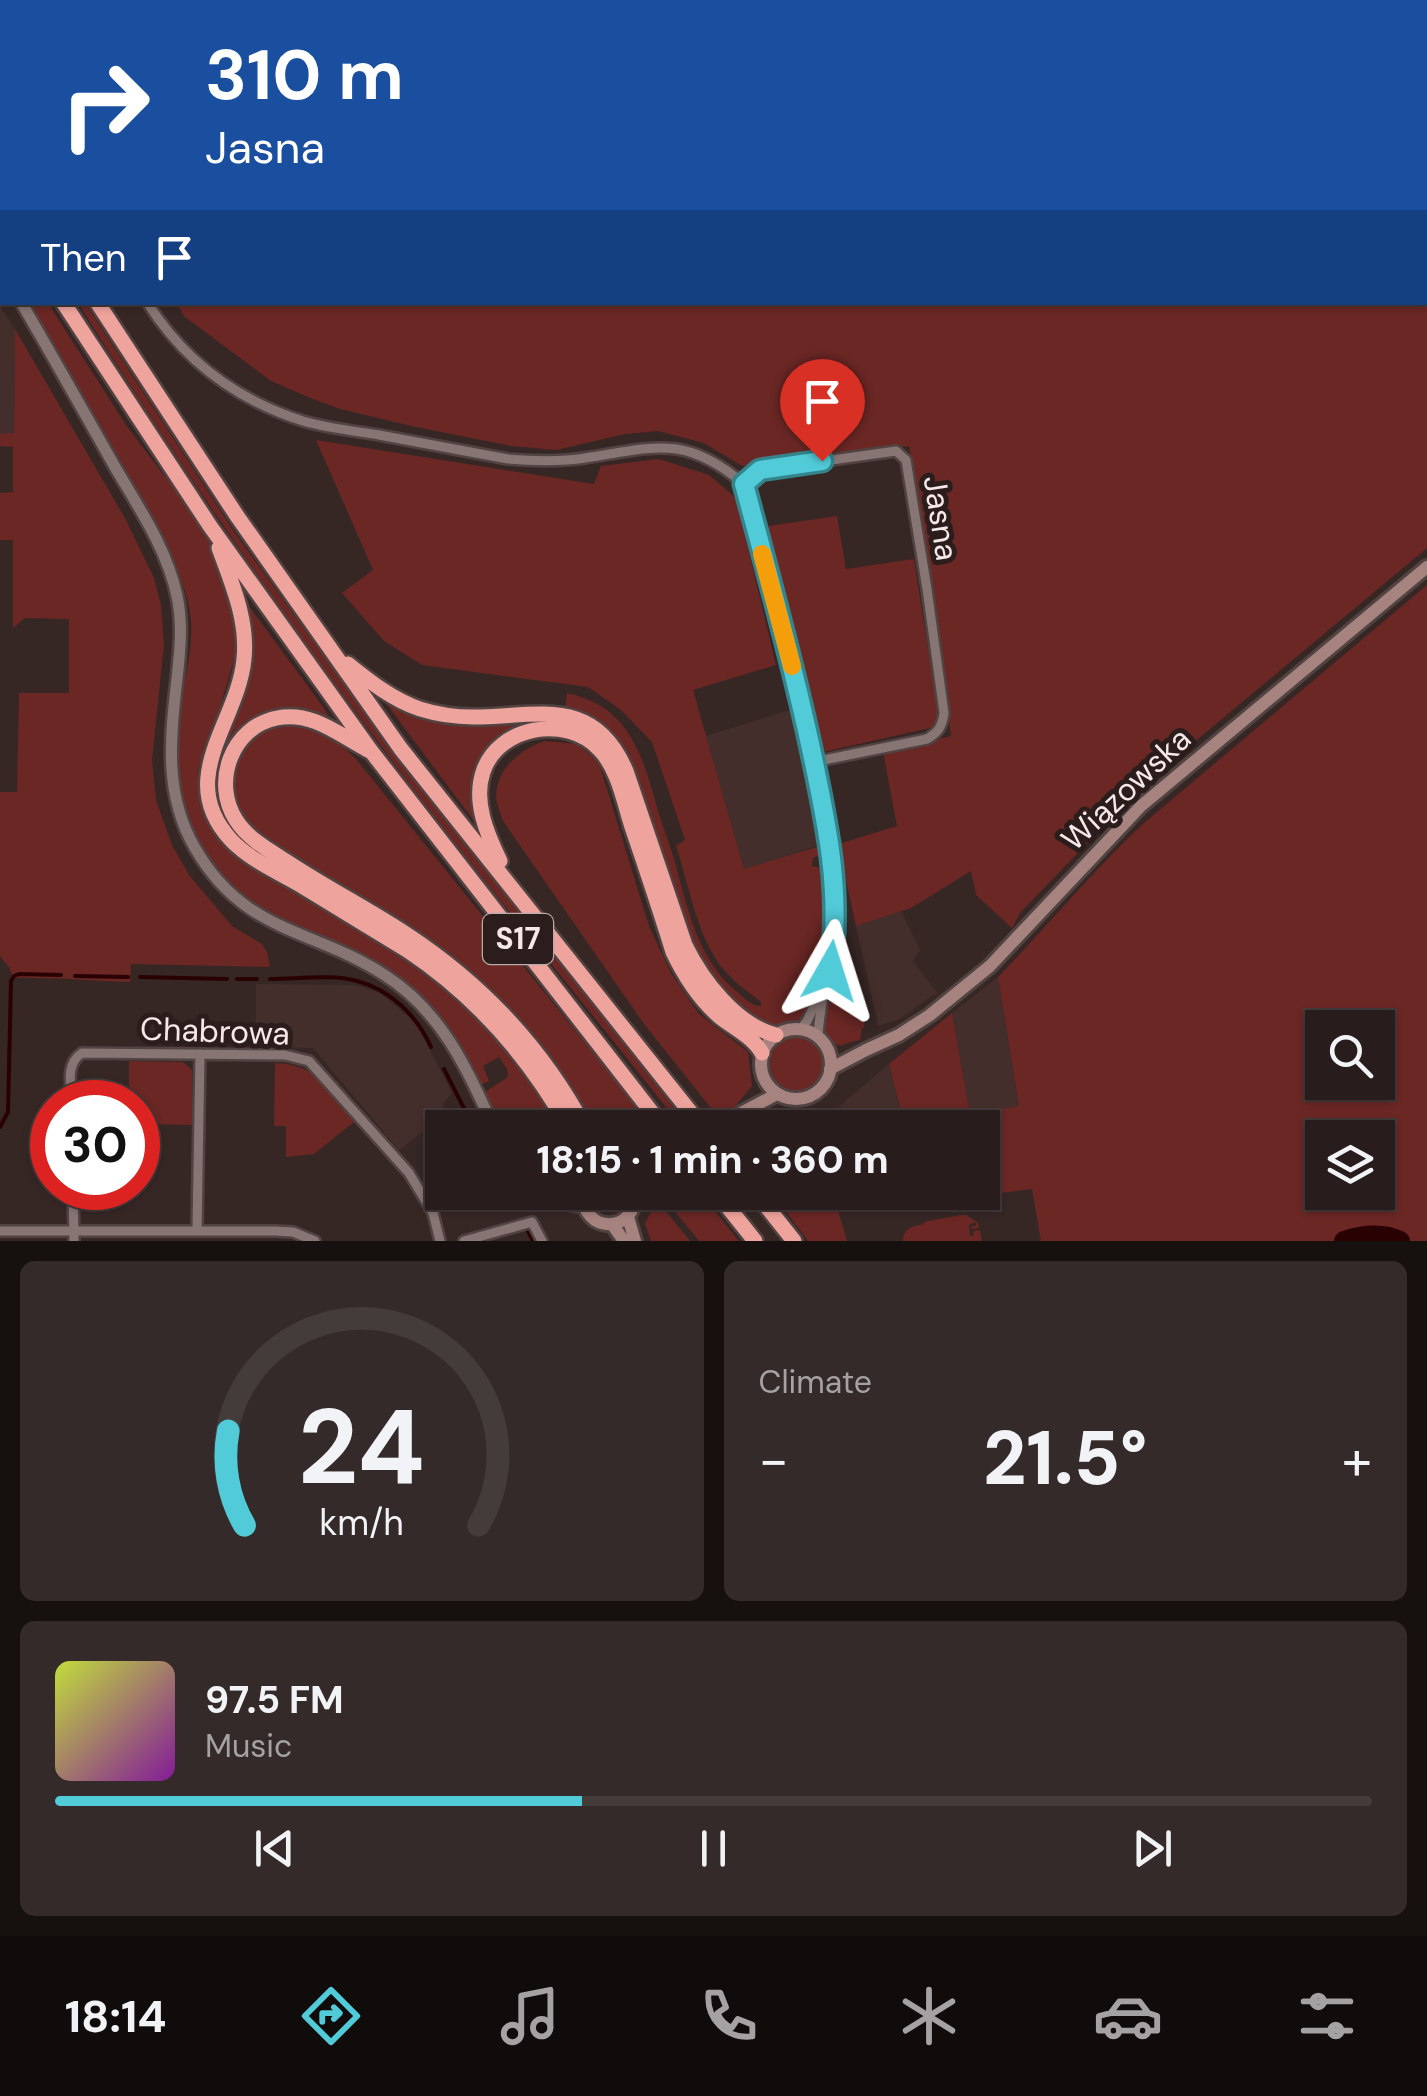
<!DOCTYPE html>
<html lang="en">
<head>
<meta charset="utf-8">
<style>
	body { margin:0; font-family:"DM Sans",sans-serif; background:#342a29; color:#f1f3f6; height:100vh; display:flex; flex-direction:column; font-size:38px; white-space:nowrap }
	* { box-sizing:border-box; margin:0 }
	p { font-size:32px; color:#a5a2a3 }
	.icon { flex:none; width:55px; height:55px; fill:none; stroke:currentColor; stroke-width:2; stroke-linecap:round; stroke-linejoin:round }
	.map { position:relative; height:1241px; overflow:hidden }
	.sheet { display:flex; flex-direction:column; gap:20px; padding:20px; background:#16100f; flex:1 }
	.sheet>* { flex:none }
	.guide { position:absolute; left:0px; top:0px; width:1428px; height:305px; box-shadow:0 2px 8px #0004,0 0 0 2px #443b3b; background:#1a4fa0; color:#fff; overflow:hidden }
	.controls { position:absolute; left:1305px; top:1010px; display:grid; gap:20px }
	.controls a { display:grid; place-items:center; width:90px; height:90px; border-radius:0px; background:#281d1c; box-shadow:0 2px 8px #0004,0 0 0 2px #443b3b; font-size:50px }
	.speed { position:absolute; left:30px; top:1080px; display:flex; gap:20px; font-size:50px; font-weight:700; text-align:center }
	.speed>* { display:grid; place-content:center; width:130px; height:130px; border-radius:50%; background:#281d1c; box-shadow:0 2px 8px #0004,0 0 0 2px #443b3b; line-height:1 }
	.speed .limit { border:15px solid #d22; background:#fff; color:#111 }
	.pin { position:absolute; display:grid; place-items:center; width:85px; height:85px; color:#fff; margin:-102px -42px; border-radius:50% 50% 50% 0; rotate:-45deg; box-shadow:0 0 10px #0007 }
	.pin .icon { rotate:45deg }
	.me { position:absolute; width:110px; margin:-55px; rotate:6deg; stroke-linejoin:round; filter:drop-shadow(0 0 8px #0008) }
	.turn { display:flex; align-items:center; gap:35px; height:210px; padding:0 40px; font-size:45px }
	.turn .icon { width:130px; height:130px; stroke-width:2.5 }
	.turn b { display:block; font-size:70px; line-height:85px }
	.then { display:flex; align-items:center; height:95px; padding:0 40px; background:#0003; gap:20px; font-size:38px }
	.big { font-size:75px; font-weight:800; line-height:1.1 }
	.sheet .card { flex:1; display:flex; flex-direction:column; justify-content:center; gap:15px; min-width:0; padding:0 35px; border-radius:15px; background:#342a29 }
	.sheet .dial { align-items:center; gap:0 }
	.dial svg { height:260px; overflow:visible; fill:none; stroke:#443b3b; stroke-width:7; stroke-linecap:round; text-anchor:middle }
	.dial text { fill:#f1f3f6; stroke:none }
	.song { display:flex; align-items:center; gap:30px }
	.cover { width:120px; height:120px; border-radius:15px; background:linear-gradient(135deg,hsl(70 70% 55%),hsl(290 70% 35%)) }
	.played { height:10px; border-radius:5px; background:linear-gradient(90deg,#52cbd8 40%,#443b3b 40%) }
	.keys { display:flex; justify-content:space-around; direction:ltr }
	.heat { display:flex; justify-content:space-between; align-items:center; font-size:55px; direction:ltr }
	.sheet .tiles { flex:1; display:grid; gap:20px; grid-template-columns:1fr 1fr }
	.card:last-child { grid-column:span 2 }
	.trip { position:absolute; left:425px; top:1110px; width:575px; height:100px; border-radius:0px; background:#281d1c; box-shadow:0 2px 8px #0004,0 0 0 2px #443b3b; font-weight:800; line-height:100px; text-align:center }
	.tabs { display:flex; height:160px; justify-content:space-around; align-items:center; background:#100c0b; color:#a5a2a3 }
	.tabs .icon { width:70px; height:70px }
	.tabs .active { color:#52cbd8 }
	.tabs b { font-size:45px; color:#f1f3f6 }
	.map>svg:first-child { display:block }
	.built { fill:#442e2c }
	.green { fill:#6a2724; fill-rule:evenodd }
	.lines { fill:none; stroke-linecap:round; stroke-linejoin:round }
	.stream { stroke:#290103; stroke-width:4 }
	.river { stroke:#290103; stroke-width:20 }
	.minor-casing { stroke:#514342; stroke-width:14 }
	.tertiary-casing { stroke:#514342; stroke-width:16 }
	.secondary-casing { stroke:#514342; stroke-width:18 }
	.motorway-casing { stroke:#514342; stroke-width:20 }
	.minor { stroke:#877573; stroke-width:9 }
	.tertiary { stroke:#877573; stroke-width:11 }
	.secondary { stroke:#a6837f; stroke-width:12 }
	.motorway { stroke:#eea39c; stroke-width:15 }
	.route-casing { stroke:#35848c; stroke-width:25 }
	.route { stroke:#52cbd8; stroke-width:18 }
	.slow { stroke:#f59e0b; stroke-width:18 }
	.labels { text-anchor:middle; stroke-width:10; stroke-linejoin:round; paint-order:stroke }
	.shield { fill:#2b1d1c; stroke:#b8acab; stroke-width:2.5 }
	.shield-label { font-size:30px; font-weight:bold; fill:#f4e9e8 }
	.street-label { font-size:32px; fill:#f4e9e8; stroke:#2b1d1c }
</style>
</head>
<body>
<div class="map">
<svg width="1427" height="1241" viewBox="0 0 1427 1241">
	<rect width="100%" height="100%" fill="#362725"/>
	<path class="built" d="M 0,306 L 15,329 L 14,434 L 0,434 Z
		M 793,709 L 818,845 L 744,870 L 706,736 Z
		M 901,911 L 920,950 L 913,961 L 938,994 L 931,996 L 900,1019 L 878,1026 L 856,926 Z
		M 998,977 L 1019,1106 L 970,1114 L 952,1013 Z
		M 256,984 L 355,985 L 380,993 L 416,1023 L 452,1093 L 442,1104 L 448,1112 L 399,1150 L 313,1048 L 256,1047 Z
		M 889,1064 L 905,1127 L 832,1127 L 829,1115 Z"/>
	<path class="green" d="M 0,0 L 1427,0 L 1427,548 L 1144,784 L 1020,913 L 1012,928 L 976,895 L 971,871 L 911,908 L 856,926 L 838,844 L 897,826 L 883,752 L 951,736 L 928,562 L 909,446 L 742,466 L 704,443 L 658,431 L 625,434 L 556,450 L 511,446 L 416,427 L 340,409 L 310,398 L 271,381 L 185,317 L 176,303 L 1425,302 L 1425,2 L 2,2 L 2,42 L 0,38 Z
		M 28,303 L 48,303 L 126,425 L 203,527 L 222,565 L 238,646 L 219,711 L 198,770 L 200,795 L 211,824 L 437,979 L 477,1014 L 510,1049 L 563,1127 L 500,1127 L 485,1092 L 508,1077 L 507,1069 L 499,1057 L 483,1066 L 489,1081 L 481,1085 C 459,1040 440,1008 399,977 C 333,927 256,933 204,852 C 178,812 175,759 180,713 C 183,683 193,652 191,622 C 189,595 177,568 166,543 Z
		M 78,303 L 85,303 L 235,533 L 367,716 L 689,1127 L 682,1127 C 594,1016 504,907 418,795 C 297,636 183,472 78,303 Z
		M 15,329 L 126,520 L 154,578 L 161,605 L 164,645 L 152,760 L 156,800 L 172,845 L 189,875 L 232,926 L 262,944 L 267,952 L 270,967 L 131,964 L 130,982 C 91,981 53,977 13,978 L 9,967 L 0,956 L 0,792 L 17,792 L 19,693 L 69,693 L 69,619 L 25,618 L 13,628 L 13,540 L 0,540 L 0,493 L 13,492 L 13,447 L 0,446 L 0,434 L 14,433 Z
		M 316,440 L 594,484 L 601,466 L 659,459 L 709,475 L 736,498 L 776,665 L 693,690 L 744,869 L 823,845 L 821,855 L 813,858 L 812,866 L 825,869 C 837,902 833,949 822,983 C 817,996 810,1008 803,1020 L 788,1026 L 769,1028 L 724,991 L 714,982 L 695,951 L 631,765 C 612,729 601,724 565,709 L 567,693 C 626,706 640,748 655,800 C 660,820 668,839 674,859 C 687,905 697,959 736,991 C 744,998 751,1006 761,1006 L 761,1002 C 747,991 731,980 720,965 C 696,932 689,885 676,846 L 685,840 L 652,742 L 621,710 L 588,687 L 422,665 L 384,641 L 342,593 L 373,570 Z
		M 837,516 L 846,569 L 914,559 L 939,720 L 934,727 L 819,753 L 809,690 L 779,581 L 768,526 Z
		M 1427,585 L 1427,1241 L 1041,1241 L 1032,1189 L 985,1195 L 982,1180 L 982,1128 L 905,1127 L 889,1064 L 952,1013 L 970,1114 L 1019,1106 L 998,977 C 1047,927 1092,871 1144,823 ZM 1322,1028 L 1378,1028 L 1378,1082 L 1322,1082 ZM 1322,1138 L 1378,1138 L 1378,1192 L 1322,1192 Z
		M 243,598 L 324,708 L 330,719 C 278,702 278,709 233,739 L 227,817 L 491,1011 L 240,841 L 223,816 L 214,785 L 215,765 L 247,681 Z
		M 379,694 L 427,717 L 459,724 L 546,719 L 522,725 L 509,732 L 484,756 L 479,824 L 477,825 Z
		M 288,724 C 321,728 332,735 356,759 L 653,1127 L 592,1127 C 574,1096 556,1066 535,1038 C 503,996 458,961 415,932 C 381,910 346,890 311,869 C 287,854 255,839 240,813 C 225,787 232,749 259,733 C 268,728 278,726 288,724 Z
		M 544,741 L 578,744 L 599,763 L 649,926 L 671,973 L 699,1014 L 748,1052 L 752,1086 L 731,1111 L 718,1117 L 644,1024 L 503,821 C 501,814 496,804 496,796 C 497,768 520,750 544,741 Z
		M 842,918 L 865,1027 L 862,1028 L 860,1040 L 844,1044 L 843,1046 L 834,1044 L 828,1040 L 823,1025 L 841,945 Z
		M770 1064a27 27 0 1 1 54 0a27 27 0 1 1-54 0Z
		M 129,1061 L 183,1062 L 192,1070 L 192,1125 L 138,1124 L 138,1102 L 129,1102 Z
		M 275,1063 C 318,1064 329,1091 355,1121 L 314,1154 L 286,1157 L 286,1126 L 274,1126 Z
		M 653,1193 L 655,1193 L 665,1210 L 690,1241 L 651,1241 L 645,1224 L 652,1209 Z
		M 660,1193 L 700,1193 L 739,1241 L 699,1241 Z
		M 772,1193 L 833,1193 L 847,1241 L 808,1241 Z
		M 960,1215 L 966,1215 L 978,1223 L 979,1228 L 972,1229 L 971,1226 L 976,1226 L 975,1222 L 969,1225 L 970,1236 L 974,1235 L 973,1231 L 980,1230 L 982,1241 L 903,1241 C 903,1228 913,1226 924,1224 L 924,1222 Z"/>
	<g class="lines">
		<path class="stream" d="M 75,976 L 128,977
			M 140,977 L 227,979
			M 237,979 L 257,979
			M 270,979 C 296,979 333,974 357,981 C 391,990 417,1016 431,1047
			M 444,1069 L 474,1128
			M 0,1127 L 8,1112 L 11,981 L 14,976 L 19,974 L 61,975
			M 507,1192 L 516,1209
			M 527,1229 L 533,1241"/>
		<path class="river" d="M 1344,1241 C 1362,1235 1383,1233 1400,1241"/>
		<g class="minor-casing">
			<path id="minor" d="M 0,69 L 2,73
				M 147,302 C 184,361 237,400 303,421 C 327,428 354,431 379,435 C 422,443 465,451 508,459 C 533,461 559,462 585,458 C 655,447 685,434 744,484
				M 744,484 L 760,470 L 896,451 L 906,460 L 927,589 L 944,713 C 942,726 939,732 927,739 L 814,762
				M 744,484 C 768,573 792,661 811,751 C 823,803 834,856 836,909 C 837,954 819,995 818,1038
				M 800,1030 L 807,1021 L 821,992
				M 72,1102 C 71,1085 65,1064 82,1053 L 285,1055 L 309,1061 L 409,1173 L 433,1213 L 440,1241
				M 73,1188 L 74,1241
				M 197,1230 L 200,1054
				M 0,1231 L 275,1231 L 293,1232 L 315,1241
				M 464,1241 L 532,1222 L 542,1241"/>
		</g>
		<g class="tertiary-casing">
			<path id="tertiary" d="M 0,268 L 2,272
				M 21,302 C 53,357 84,412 115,467 C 139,508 167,549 177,596 C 183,624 180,651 177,679 C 170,738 164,795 195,848 C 245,935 314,928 386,976 C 442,1012 467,1069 494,1128
				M 530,1192 L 544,1200 L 583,1207
				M 555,1192 L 576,1192"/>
		</g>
		<g class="secondary-casing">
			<path id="secondary" d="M761 1064a35 35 0 1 1 70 0a35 35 0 1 1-70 0Z
				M 830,1069 L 866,1050 L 899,1035 L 930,1015 L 990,966 L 1141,806 L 1427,567
				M 720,1128 L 741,1113 L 777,1094
				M 582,1192 C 582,1235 636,1235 636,1192
				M 628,1217 L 635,1241
				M 612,1224 L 624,1241"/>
		</g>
		<g class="motorway-casing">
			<path id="motorway" d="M 0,143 L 2,148
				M 0,198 L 2,203
				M 63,302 L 210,526 L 371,751 L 664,1128
				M 97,302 L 237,516 L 401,749 L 703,1128
				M 219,548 C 232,584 248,620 244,659 C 238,723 174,778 231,840 C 250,860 278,872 302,886 C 337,907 372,929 407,950 C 476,996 528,1055 569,1128
				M 348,664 C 369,681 393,700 420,709 C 436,714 456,717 473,717 C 537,717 594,695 626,771 L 685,945 C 702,980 736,1025 776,1035
				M 368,750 C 339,735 313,711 277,718 C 231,727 212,783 236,820 C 248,839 270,851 289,863 C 327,888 368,909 406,934 C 482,984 542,1047 585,1128
				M 500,861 C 487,834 473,802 483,772 C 498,726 566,714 599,749 C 618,768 624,802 632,827 C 646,868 660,910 673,952 C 685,977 699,999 720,1017 C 734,1028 753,1037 762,1053
				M 716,1192 L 755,1241
				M 755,1192 L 794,1241"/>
		</g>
		<use href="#minor" class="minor"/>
		<use href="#tertiary" class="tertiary"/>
		<use href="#secondary" class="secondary"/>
		<use href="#motorway" class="motorway"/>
	</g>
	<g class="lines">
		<g class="route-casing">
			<path id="route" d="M 822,461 L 760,470 L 744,484 C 767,570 791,656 810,744 C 826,819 843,894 830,971"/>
		</g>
		<use href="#route" class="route"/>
		<path class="slow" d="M 762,554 L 792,666"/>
	</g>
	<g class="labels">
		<rect class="shield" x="483" y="914" width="70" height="50" rx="8"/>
		<g class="shield-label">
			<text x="518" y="949">S17</text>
		</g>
		<g class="street-label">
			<text transform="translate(941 518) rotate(81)" y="11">Jasna</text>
			<text transform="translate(1126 789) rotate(-43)" y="11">Wiązowska</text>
			<text transform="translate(215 1031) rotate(2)" y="11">Chabrowa</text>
		</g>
	</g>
</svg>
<div class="controls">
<a><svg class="icon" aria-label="search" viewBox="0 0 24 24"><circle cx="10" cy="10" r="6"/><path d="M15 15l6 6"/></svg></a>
<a><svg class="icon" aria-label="layers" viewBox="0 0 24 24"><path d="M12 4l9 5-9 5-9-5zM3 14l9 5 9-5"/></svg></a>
</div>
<div class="speed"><div class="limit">30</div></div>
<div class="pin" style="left:822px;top:461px;background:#d93025"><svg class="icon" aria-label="arrive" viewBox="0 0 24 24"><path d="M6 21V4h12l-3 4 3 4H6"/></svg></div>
<svg class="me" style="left:830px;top:971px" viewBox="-20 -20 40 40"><path d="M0-17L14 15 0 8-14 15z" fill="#52cbd8" stroke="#fff" stroke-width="4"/></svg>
<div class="trip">18:15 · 1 min · 360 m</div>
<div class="guide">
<div class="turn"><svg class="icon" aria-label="right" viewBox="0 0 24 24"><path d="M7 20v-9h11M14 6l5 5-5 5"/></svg><div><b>310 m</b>Jasna</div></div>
<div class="then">Then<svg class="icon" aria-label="arrive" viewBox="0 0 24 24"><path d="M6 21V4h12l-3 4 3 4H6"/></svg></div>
</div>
</div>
<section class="sheet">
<div class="tiles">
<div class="card dial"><svg viewBox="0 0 100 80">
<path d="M14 69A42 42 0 1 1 86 69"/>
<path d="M14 69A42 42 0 0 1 9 40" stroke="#52cbd8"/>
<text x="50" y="56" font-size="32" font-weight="700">24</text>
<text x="50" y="72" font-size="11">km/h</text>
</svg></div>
<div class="card"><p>Climate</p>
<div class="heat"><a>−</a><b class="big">21.5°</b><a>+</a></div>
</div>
<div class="card">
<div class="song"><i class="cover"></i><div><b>97.5 FM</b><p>Music</p></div></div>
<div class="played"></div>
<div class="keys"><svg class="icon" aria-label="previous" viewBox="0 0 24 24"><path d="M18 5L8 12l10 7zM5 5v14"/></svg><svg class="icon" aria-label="pause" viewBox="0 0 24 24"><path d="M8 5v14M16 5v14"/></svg><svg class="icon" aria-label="next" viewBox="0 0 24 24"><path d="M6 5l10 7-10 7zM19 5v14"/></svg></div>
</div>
</div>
</section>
<nav class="tabs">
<b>18:14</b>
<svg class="icon active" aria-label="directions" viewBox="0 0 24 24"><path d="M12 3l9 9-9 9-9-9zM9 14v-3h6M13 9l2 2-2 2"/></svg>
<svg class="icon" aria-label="music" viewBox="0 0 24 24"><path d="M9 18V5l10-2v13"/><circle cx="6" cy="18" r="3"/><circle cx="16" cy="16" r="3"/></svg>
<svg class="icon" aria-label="phone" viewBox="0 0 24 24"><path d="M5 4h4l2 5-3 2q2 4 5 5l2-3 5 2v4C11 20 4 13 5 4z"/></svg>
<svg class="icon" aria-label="climate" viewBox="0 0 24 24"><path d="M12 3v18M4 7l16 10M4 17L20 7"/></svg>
<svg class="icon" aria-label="car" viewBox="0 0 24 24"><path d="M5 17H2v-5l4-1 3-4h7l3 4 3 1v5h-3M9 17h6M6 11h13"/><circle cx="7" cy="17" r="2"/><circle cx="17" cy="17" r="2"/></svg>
<svg class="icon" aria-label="filters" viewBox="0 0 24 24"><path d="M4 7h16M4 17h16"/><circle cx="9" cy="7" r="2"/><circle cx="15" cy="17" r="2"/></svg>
</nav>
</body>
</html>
